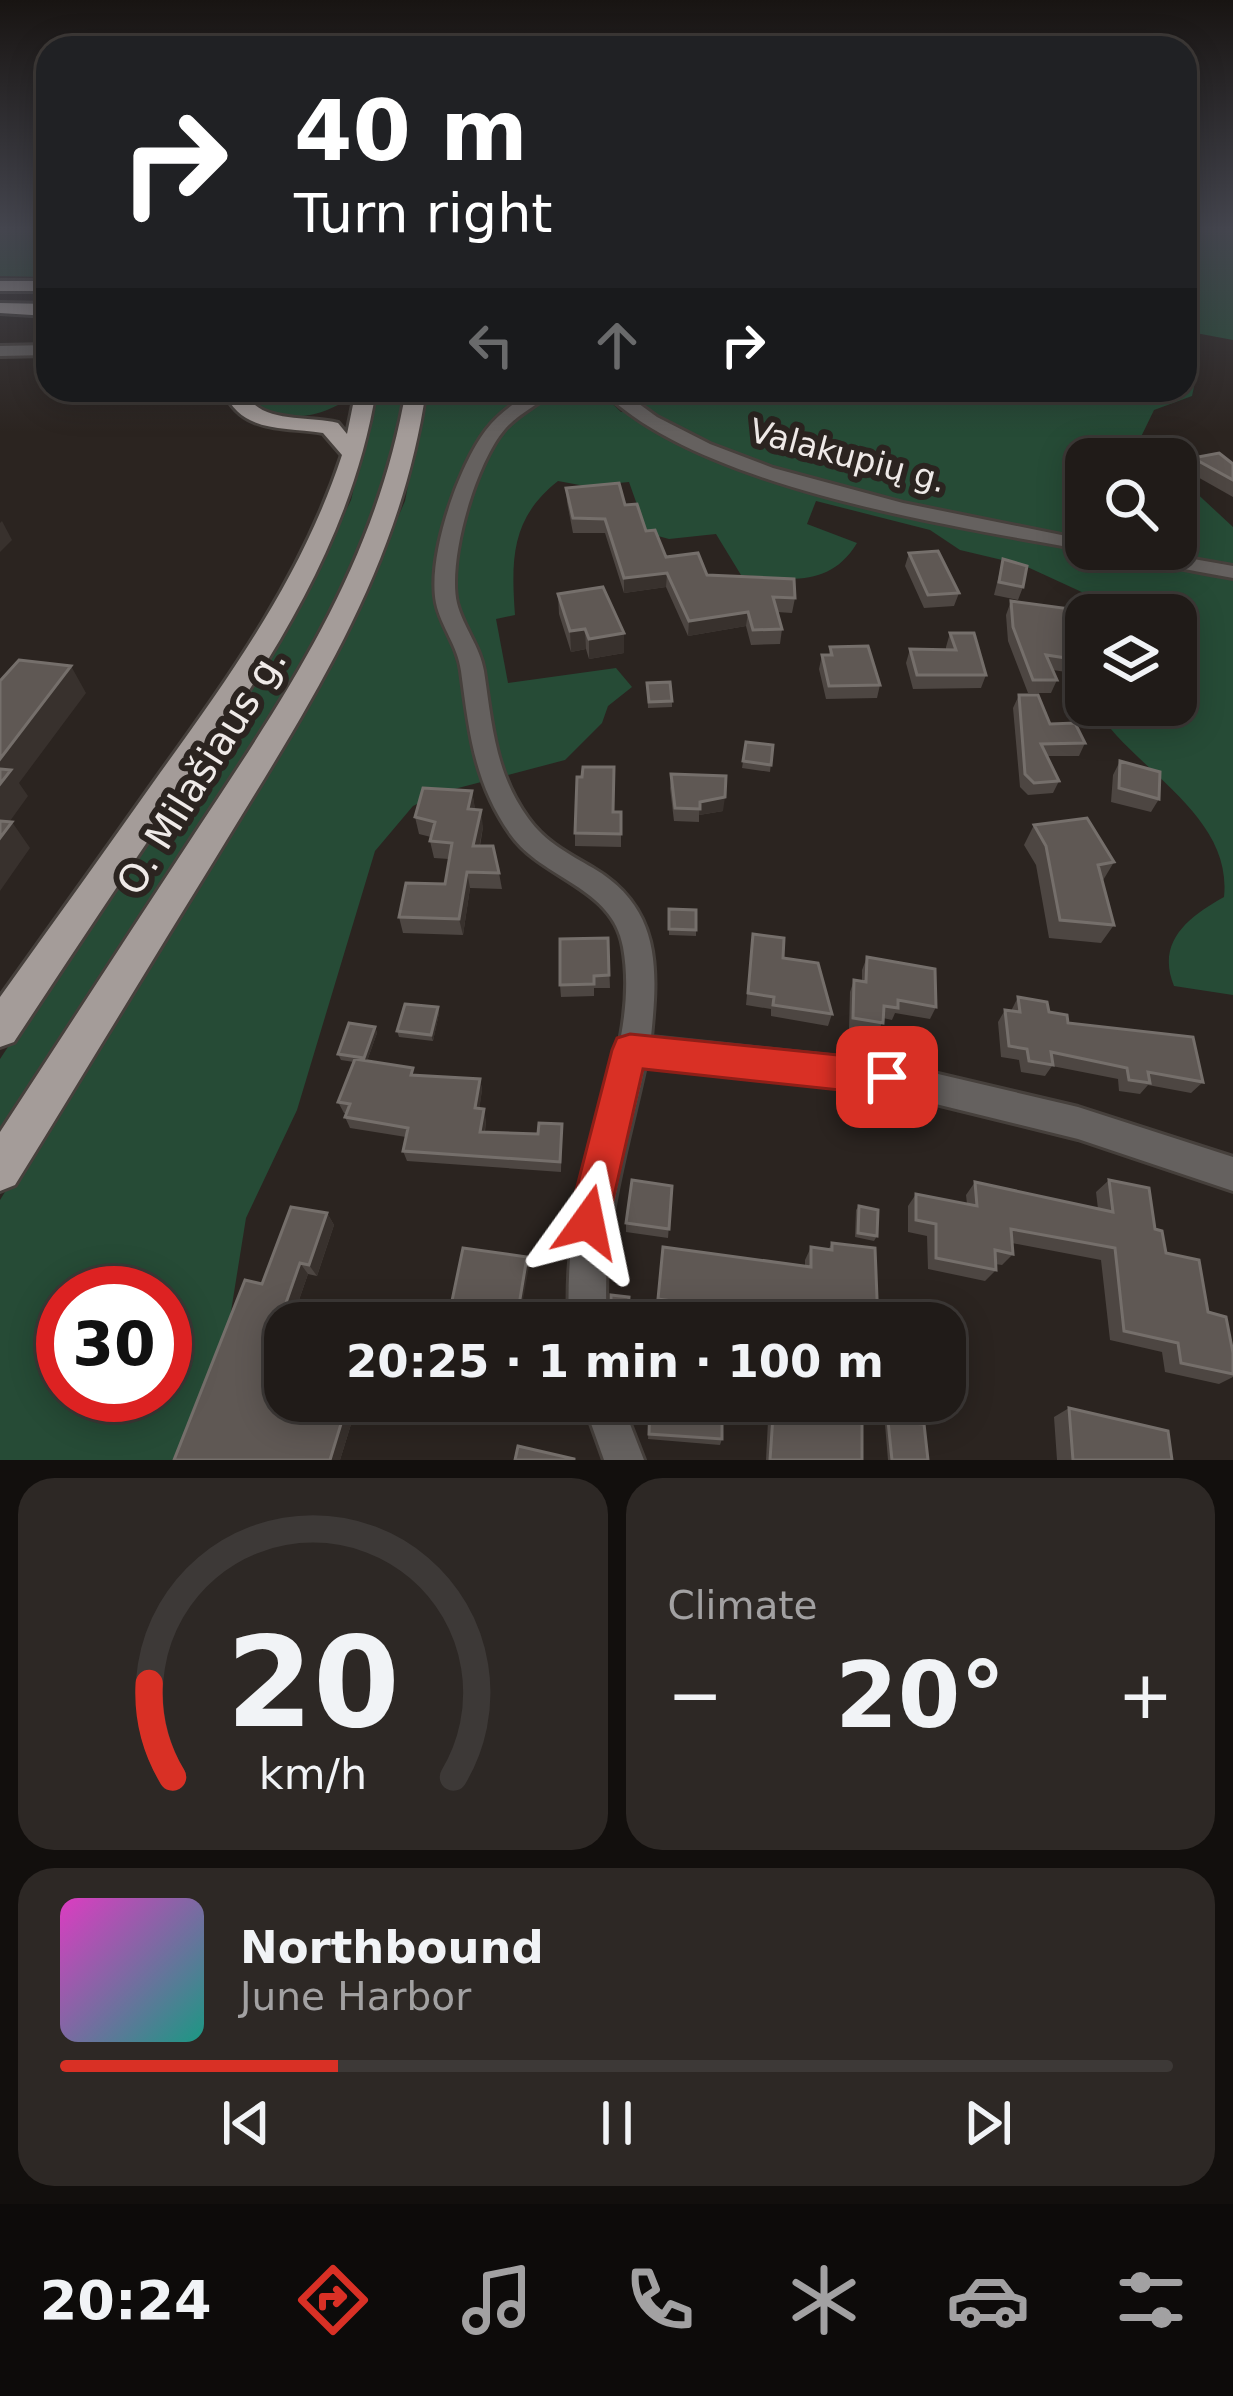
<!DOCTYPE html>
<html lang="en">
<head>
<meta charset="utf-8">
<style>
	body { margin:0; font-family:"DejaVu Sans",sans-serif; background:#2d2825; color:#f1f3f6; height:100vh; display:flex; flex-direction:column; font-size:45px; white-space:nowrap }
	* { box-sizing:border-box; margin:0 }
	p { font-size:39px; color:#a2a1a2 }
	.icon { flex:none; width:66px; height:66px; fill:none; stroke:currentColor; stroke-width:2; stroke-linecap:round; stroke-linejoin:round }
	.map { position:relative; height:1460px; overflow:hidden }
	.panel { display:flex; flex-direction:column; gap:18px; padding:18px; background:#120f0d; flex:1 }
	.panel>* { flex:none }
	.top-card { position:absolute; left:36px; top:36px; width:1161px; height:366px; border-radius:36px; box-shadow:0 6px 30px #0003,0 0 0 3px #3d3937; background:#202124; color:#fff; overflow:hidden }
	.fabs { position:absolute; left:1065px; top:438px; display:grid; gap:24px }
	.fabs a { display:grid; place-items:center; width:132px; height:132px; border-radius:24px; background:#201b18; box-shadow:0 6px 30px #0003,0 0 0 3px #3d3937; font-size:60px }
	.speed { position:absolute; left:36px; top:1266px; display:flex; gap:24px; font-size:60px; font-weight:700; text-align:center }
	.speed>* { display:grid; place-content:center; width:156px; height:156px; border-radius:50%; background:#201b18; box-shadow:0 6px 30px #0003,0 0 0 3px #3d3937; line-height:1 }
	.speed .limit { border:18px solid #d22; background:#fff; color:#111 }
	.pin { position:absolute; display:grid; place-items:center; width:102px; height:102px; color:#fff; margin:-51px; border-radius:24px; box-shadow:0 6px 18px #0006 }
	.me { position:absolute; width:132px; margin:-66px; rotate:12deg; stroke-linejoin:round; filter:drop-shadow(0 0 9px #0008) }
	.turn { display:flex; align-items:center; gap:42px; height:252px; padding:0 60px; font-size:54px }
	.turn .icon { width:156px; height:156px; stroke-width:2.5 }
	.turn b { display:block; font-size:84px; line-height:102px }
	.lanes { display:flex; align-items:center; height:114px; padding:0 60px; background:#0003; justify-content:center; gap:60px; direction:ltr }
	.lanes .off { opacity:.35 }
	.big { font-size:90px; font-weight:700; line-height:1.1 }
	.panel .widget { flex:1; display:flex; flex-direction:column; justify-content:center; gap:18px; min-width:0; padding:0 42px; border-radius:36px; background:#2d2825 }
	.panel .dial { align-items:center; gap:0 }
	.dial svg { height:312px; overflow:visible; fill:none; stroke:#3d3937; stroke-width:7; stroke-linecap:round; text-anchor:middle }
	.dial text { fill:#f1f3f6; stroke:none }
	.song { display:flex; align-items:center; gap:36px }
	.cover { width:144px; height:144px; border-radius:18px; background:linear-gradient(135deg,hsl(310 70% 55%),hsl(170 70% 35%)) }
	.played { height:12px; border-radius:6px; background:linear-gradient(90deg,#d93025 25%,#3d3937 25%) }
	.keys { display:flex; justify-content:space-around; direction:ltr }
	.heat { display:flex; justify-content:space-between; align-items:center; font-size:66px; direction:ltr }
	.panel .tiles { flex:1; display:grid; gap:18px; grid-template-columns:1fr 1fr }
	.widget:last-child { grid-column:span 2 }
	.trip { position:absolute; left:264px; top:1302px; width:702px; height:120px; border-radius:36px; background:#201b18; box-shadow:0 6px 30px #0003,0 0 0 3px #3d3937; font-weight:700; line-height:120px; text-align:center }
	.menu { display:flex; height:192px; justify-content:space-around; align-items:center; background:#0d0b0a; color:#a2a1a2 }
	.menu .icon { width:84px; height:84px }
	.menu .on { color:#d93025 }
	.menu b { font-size:54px; color:#f1f3f6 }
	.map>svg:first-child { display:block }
	.green { fill:#264b36; fill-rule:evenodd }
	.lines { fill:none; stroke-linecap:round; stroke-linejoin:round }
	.minor-casing { stroke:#46403c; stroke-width:6 }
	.major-casing { stroke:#46403c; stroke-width:6 }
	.minor { fill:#65615f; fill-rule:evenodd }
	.major { fill:#a49c99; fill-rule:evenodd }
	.wall { fill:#4d4642 }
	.shaded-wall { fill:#38312d }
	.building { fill:#5f5854; stroke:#756f6b; stroke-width:3 }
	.route { fill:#d93025; stroke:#8d1f18; stroke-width:3 }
	.labels { text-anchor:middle; stroke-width:12; stroke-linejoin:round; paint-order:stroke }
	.far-street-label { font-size:33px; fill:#efeae8; stroke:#2b2420 }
	.street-label { font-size:39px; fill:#efeae8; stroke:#2b2420 }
</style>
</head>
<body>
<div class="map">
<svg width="1233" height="1460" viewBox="0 0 1233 1460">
	<rect width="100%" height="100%" fill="#2b2420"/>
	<path class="green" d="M 0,228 L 48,228 L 48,277 L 0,276 Z
		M 1185,228 L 1233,228 L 1233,340 L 1185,331 Z
		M 1185,378 L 1195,382 L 1192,396 L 1154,410 L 1139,441 L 1159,459 L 1086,459 L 1086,549 L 1176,549 L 1176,474 L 1233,527 L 1233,995 L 1174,986 C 1156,942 1188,917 1224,897 C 1233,812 1128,767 1094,705 L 1176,705 L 1176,615 L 1116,615 L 1110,605 L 1023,565 L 960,550 L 930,530 L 816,501 L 807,524 L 857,543 C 829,589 788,579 741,575 L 716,534 L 669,539 L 647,533 L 629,482 L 585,486 L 558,481 C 511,518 511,559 515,615 L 496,619 L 508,683 L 616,668 L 632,687 L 608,706 L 602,723 L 565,760 L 439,793 L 413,806 L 375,851 L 297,1110 L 246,1218 L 228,1330 L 173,1460 L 0,1460 L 0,1200 L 347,634 L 405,501 L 426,390 L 539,390 L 504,410 L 490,429 L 555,390 L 598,390 L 621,412 L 639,409 L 620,390 L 1185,390 ZM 63,1293 L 165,1293 L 165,1395 L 63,1395 Z
		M 244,390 L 341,390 L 341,394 L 334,403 L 338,405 C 309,420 287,418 256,411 Z
		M 377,390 L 405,390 C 387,555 285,696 197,831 C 132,934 66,1036 0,1139 L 0,1059 L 300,605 L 351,500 Z"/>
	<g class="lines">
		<g class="minor-casing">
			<path id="minor" d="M 48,345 L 48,355 L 0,356 L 0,346 Z
				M 535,390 L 555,390 C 540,404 519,413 505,429 C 476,462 447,560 457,603 C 463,627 480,646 484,671 C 492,724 495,773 528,818 C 545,842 569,854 593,868 C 661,908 658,968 651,1037 L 887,1062 L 1078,1107 L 1233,1157 L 1233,1191 L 1078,1139 L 887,1092 L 645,1066 C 625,1159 601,1226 607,1323 L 569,1323 C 567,1273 571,1227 583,1178 C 601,1103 637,1025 623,947 C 613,887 542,879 511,835 C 474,783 469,731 461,671 C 458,646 441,627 436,603 C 427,557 458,467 486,430 C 499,413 517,401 535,390 Z
				M 602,390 L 620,390 L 657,417 L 710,444 L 773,468 L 903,503 L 1086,540 L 1086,549 L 1137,549 L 1233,566 L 1233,578 C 1186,570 1136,559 1091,551 C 958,527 697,488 602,390 Z
				M 583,1401 L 621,1401 L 644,1460 L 604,1460 Z"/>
		</g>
		<g class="major-casing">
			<path id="major" d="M 0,281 L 48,281 L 48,291 L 0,291 Z
				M 0,303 L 48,304 L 48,316 L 0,313 Z
				M 223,390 L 243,390 C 260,425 305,415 338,423 L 347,434 L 356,390 L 376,390 C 351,546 264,670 177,798 C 122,879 68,960 14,1042 L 0,1047 L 0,997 C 53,923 107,848 160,773 C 233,672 303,574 342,455 L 323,433 C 282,426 242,434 223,390 Z
				M 406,390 L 426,390 C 400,571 308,706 215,859 C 148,967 82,1077 15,1185 L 0,1191 L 0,1132 C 65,1032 130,932 195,833 C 290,689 376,563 406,390 Z"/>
		</g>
		<use href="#minor" class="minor"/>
		<use href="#major" class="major"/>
	</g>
	<path class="wall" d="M 1193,458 L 1233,464 L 1233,497 L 1187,471 Z
		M 566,488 L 625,505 L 666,557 L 707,575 L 795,598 L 792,613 L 777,612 L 782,629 L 780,644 L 751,645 L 746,626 L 688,636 L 666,587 L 624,593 L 605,533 L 573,533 L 567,502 Z
		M 909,553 L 959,593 L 954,606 L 924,608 L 905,566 Z
		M 1003,559 L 1023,587 L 1018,600 L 994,595 Z
		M 558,594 L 624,633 L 624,653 L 589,659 L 586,649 L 571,652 L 559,614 Z
		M 1011,601 L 1086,615 L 1086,675 L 1053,670 L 1057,680 L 1051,693 L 1028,693 L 1008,641 L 1006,615 Z
		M 950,633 L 986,675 L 981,688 L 913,689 L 906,663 L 910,649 L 946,650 L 946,647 Z
		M 830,647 L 880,685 L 877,698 L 826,699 L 819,669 L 822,655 L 829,655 Z
		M 647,683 L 672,701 L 672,707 L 648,708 Z
		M 1019,695 L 1050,724 L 1085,743 L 1079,756 L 1047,756 L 1059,781 L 1053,793 L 1028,795 L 1020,787 L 1013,708 Z
		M 746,742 L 773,745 L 770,772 L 742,768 Z
		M 1120,761 L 1159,799 L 1151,812 L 1111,802 L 1113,775 Z
		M 671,774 L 723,811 L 699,815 L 699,822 L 674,821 L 670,788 Z
		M 472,791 L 475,810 L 483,827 L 480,846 L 499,873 L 502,889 L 470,888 L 463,935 L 403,933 L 399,917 L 445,884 L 449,859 L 434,858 L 430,841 L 431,837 L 419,834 L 415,817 Z
		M 614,812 L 621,812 L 621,847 L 575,846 L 575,833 Z
		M 1034,825 L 1114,862 L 1102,882 L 1114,925 L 1101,943 L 1049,938 L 1036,865 L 1024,845 Z
		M 669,909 L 696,930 L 696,936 L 669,935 Z
		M 753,934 L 783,958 L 832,1014 L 828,1026 L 771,1016 L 771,1009 L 746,1005 Z
		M 608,938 L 610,988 L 594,988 L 594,996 L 561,997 L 560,985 Z
		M 867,957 L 936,1007 L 930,1019 L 895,1013 L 892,1020 L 883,1018 L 878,1035 L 849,1030 L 850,992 L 854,980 L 862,981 L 862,970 Z
		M 1018,997 L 1068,1023 L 1203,1082 L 1191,1093 L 1148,1085 L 1140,1094 L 1119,1091 L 1118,1079 L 1052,1066 L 1045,1076 L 1021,1072 L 1019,1060 L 1001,1057 L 998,1022 L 1005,1010 L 1011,1011 Z
		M 438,1007 L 439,1013 L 433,1041 L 399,1037 L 397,1031 Z
		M 375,1027 L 377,1033 L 367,1061 L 415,1076 L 480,1079 L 482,1090 L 479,1109 L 486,1120 L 485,1132 L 538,1134 L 562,1124 L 561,1172 L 407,1161 L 403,1151 L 406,1137 L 350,1128 L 345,1117 L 346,1113 L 344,1113 L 338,1102 L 354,1062 L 341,1060 L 338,1054 Z
		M 1109,1180 L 1155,1229 L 1166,1253 L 1208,1312 L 1233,1353 L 1233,1377 L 1219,1384 L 1165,1372 L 1162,1352 L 1110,1340 L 1101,1260 L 1012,1243 L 1013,1254 L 1002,1265 L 995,1264 L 996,1270 L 985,1281 L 928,1269 L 927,1236 L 908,1232 L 908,1206 L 916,1194 L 967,1204 L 966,1195 L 975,1182 L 1098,1209 L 1096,1192 Z
		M 672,1186 L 668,1238 L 626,1232 L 626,1223 Z
		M 859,1206 L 877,1236 L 874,1241 L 855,1237 L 856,1210 Z
		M 291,1207 L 327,1213 L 334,1225 L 317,1276 L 308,1274 L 291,1323 L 285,1323 L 285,1401 L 348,1401 L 356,1408 L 340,1460 L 174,1460 L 245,1280 L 262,1284 Z
		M 832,1243 L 878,1323 L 744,1323 L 657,1310 L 663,1247 L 805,1266 L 805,1260 L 811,1247 L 828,1250 Z
		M 650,1401 L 722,1439 L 720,1445 L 648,1439 Z
		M 769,1401 L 826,1401 L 826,1414 L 862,1460 L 766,1460 Z
		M 1069,1408 L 1172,1460 L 1057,1460 L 1054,1417 Z
		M 888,1421 L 928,1460 L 888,1460 L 885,1424 Z"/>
	<path class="shaded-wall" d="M 2,521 L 12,540 L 0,552 L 0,523 Z
		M 667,573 L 666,587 L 624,593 L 624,578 Z
		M 748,612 L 746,626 L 688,636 L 689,621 Z
		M 585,629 L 586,649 L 571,652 L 570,631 Z
		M 624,633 L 624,653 L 589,659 L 589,639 Z
		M 71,666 L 86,693 L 19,783 L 28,796 L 0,835 L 0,759 Z
		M 472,791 L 475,808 L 471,826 L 468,809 Z
		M 725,797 L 723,811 L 699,815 L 700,802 Z
		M 481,810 L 483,827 L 476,863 L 473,846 Z
		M 12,822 L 30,848 L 0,891 L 0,838 Z
		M 467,872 L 470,888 L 463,935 L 459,919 Z
		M 438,1007 L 439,1013 L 433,1041 L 431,1035 Z
		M 375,1027 L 377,1033 L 366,1064 L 364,1058 Z
		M 480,1079 L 482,1090 L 478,1119 L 475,1108 Z
		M 484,1109 L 486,1120 L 483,1142 L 480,1132 Z
		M 327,1213 L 334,1225 L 317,1276 L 309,1265 Z
		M 527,1257 L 529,1266 L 519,1323 L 516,1323 Z
		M 300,1263 L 308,1274 L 291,1323 L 285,1323 L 284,1343 L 275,1334 Z
		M 348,1401 L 356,1408 L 340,1460 L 330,1460 Z"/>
	<path class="building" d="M 1219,453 L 1233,464 L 1233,480 L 1193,458 Z
		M 619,483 L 625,505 L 637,504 L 646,531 L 655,530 L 666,557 L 698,553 L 707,575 L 794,579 L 795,598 L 773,597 L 782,629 L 753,630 L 748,612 L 689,621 L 667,573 L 624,578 L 605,519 L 573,518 L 566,488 Z
		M 938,551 L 959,593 L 928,595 L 909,553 Z
		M 1003,559 L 1027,566 L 1023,587 L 999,582 Z
		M 603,587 L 624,633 L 589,639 L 585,629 L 570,631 L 558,594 Z
		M 1011,601 L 1093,612 L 1094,615 L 1086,615 L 1086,661 L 1046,655 L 1057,680 L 1033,680 L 1013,627 Z
		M 950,633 L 974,633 L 986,675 L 917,675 L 910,649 L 956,650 Z
		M 868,646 L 880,685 L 829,686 L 822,655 L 832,655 L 830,647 Z
		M 19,660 L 71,666 L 0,759 L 0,681 Z
		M 670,682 L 672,701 L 649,702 L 647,683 Z
		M 1019,695 L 1038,695 L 1050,724 L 1075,723 L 1085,743 L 1041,744 L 1059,781 L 1034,783 L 1025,774 Z
		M 746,742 L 773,745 L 771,765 L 743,761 Z
		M 1120,761 L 1160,772 L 1159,799 L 1119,788 Z
		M 583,767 L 614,767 L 613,812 L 621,812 L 621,834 L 575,833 L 577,777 L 582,777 Z
		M 0,769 L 11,770 L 0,784 Z
		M 671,774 L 726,776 L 725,797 L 700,802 L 700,809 L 675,808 Z
		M 423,788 L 472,791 L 468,809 L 481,810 L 473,846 L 493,846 L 499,873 L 467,872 L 459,919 L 399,917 L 406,883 L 445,884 L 452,843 L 430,841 L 435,822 L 415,817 Z
		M 1087,818 L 1114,862 L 1098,865 L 1114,925 L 1060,920 L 1046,846 L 1034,825 Z
		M 0,821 L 12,822 L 0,838 Z
		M 669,909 L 696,910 L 696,930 L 669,929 Z
		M 753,934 L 784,938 L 783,958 L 818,963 L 832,1014 L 773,1005 L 774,997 L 748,993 Z
		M 608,938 L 609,975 L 594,976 L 594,984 L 560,985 L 560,939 Z
		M 867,957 L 935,969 L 936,1007 L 898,1000 L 898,1008 L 884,1006 L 883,1023 L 853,1018 L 854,980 L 866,982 Z
		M 1018,997 L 1047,1002 L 1049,1012 L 1067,1015 L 1068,1023 L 1193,1037 L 1203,1082 L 1148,1072 L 1150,1083 L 1129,1080 L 1127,1068 L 1051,1052 L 1053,1065 L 1029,1061 L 1027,1049 L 1009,1046 L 1005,1010 L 1020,1012 Z
		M 405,1004 L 438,1007 L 431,1035 L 397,1031 Z
		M 349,1023 L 375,1027 L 364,1058 L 338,1054 Z
		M 355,1059 L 413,1068 L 411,1075 L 480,1079 L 475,1108 L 484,1109 L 480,1132 L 538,1134 L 539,1123 L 562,1124 L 560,1162 L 403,1151 L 408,1128 L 345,1117 L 350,1104 L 338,1102 Z
		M 632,1180 L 672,1186 L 669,1229 L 626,1223 Z
		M 1109,1180 L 1149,1188 L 1155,1229 L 1162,1231 L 1166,1253 L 1199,1260 L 1208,1312 L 1226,1317 L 1233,1353 L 1233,1374 L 1181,1363 L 1178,1343 L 1124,1331 L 1115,1248 L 1011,1229 L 1013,1254 L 995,1250 L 996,1270 L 936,1258 L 936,1224 L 916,1220 L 916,1194 L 977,1206 L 975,1182 L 1113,1212 Z
		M 859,1206 L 878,1210 L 877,1236 L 858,1233 Z
		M 291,1207 L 327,1213 L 309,1265 L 300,1263 L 275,1334 L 285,1336 L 285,1401 L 348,1401 L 330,1460 L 174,1460 L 245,1280 L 262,1284 Z
		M 832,1243 L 875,1248 L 878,1323 L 764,1323 L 764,1314 L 658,1299 L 663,1247 L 811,1267 L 811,1247 L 832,1250 Z
		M 463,1248 L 527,1257 L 516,1323 L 472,1323 L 448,1320 Z
		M 611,1295 L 629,1297 L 627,1323 L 611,1321 Z
		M 650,1401 L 722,1401 L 722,1439 L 649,1434 Z
		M 774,1401 L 826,1401 L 826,1414 L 862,1422 L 862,1460 L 770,1460 Z
		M 1069,1408 L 1168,1431 L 1172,1460 L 1073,1460 Z
		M 888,1421 L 924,1424 L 928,1460 L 892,1460 Z
		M 518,1446 L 574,1459 L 574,1460 L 515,1460 Z"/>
	<linearGradient id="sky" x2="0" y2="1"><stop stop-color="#181412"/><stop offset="0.53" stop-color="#44454e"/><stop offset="1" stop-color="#44454e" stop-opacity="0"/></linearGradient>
	<rect width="1233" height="432" fill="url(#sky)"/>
	<path class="route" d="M 630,1034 L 887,1060 L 900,1065 L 905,1077 L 900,1090 L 887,1095 L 643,1069 L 608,1222 L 602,1236 L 588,1242 L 574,1236 L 568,1222 L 612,1050 L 617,1038 Z"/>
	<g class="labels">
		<g class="far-street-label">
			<text transform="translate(848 455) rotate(15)" y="12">Valakupių g.</text>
		</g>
		<g class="street-label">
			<text transform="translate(201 771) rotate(-58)" y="14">O. Milašiaus g.</text>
		</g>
	</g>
</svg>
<div class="fabs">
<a><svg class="icon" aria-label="search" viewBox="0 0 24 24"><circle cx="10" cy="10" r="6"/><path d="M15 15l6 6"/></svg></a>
<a><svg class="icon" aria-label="layers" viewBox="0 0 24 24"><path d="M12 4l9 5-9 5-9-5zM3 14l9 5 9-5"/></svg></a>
</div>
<div class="speed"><div class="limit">30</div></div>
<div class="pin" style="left:887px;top:1077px;background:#d93025"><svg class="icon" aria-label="arrive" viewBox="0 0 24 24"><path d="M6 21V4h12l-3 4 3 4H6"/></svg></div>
<svg class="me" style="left:588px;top:1222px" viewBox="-20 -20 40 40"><path d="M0-17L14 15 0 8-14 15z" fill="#d93025" stroke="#fff" stroke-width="4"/></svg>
<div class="trip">20:25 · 1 min · 100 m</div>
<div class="top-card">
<div class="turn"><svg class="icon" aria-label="right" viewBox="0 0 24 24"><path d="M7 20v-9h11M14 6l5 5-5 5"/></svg><div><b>40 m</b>Turn right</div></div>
<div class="lanes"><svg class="icon off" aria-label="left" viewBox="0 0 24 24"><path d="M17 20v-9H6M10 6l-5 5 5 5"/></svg><svg class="icon off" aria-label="ahead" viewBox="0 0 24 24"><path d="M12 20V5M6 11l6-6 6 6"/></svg><svg class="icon" aria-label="right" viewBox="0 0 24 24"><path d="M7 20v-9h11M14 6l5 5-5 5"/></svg></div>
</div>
</div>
<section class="panel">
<div class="tiles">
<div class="widget dial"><svg viewBox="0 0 100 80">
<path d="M14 69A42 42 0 1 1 86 69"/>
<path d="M14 69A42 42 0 0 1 8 45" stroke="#d93025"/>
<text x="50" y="56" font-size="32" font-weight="700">20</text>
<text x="50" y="72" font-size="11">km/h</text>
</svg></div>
<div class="widget"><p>Climate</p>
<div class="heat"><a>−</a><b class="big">20°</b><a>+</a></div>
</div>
<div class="widget">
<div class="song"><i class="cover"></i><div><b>Northbound</b><p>June Harbor</p></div></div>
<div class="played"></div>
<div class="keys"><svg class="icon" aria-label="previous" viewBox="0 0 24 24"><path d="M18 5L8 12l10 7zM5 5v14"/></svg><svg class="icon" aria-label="pause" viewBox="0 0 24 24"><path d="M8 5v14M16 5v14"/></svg><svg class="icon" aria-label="next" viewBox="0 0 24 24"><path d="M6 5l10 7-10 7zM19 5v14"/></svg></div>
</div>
</div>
</section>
<nav class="menu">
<b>20:24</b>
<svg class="icon on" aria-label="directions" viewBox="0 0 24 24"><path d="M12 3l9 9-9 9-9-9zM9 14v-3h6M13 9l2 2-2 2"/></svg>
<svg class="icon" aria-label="music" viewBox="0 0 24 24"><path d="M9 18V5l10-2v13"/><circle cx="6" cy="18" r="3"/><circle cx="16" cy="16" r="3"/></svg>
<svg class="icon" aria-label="phone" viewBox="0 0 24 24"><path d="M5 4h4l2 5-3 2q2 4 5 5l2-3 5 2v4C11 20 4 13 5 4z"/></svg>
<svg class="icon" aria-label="climate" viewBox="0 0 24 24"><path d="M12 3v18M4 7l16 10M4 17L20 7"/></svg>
<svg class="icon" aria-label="car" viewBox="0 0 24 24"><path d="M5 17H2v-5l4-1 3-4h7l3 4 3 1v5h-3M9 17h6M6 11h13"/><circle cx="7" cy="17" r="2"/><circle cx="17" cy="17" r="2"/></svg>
<svg class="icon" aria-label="filters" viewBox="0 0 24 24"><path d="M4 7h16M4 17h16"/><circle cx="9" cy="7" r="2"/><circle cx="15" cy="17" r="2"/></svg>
</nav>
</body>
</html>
